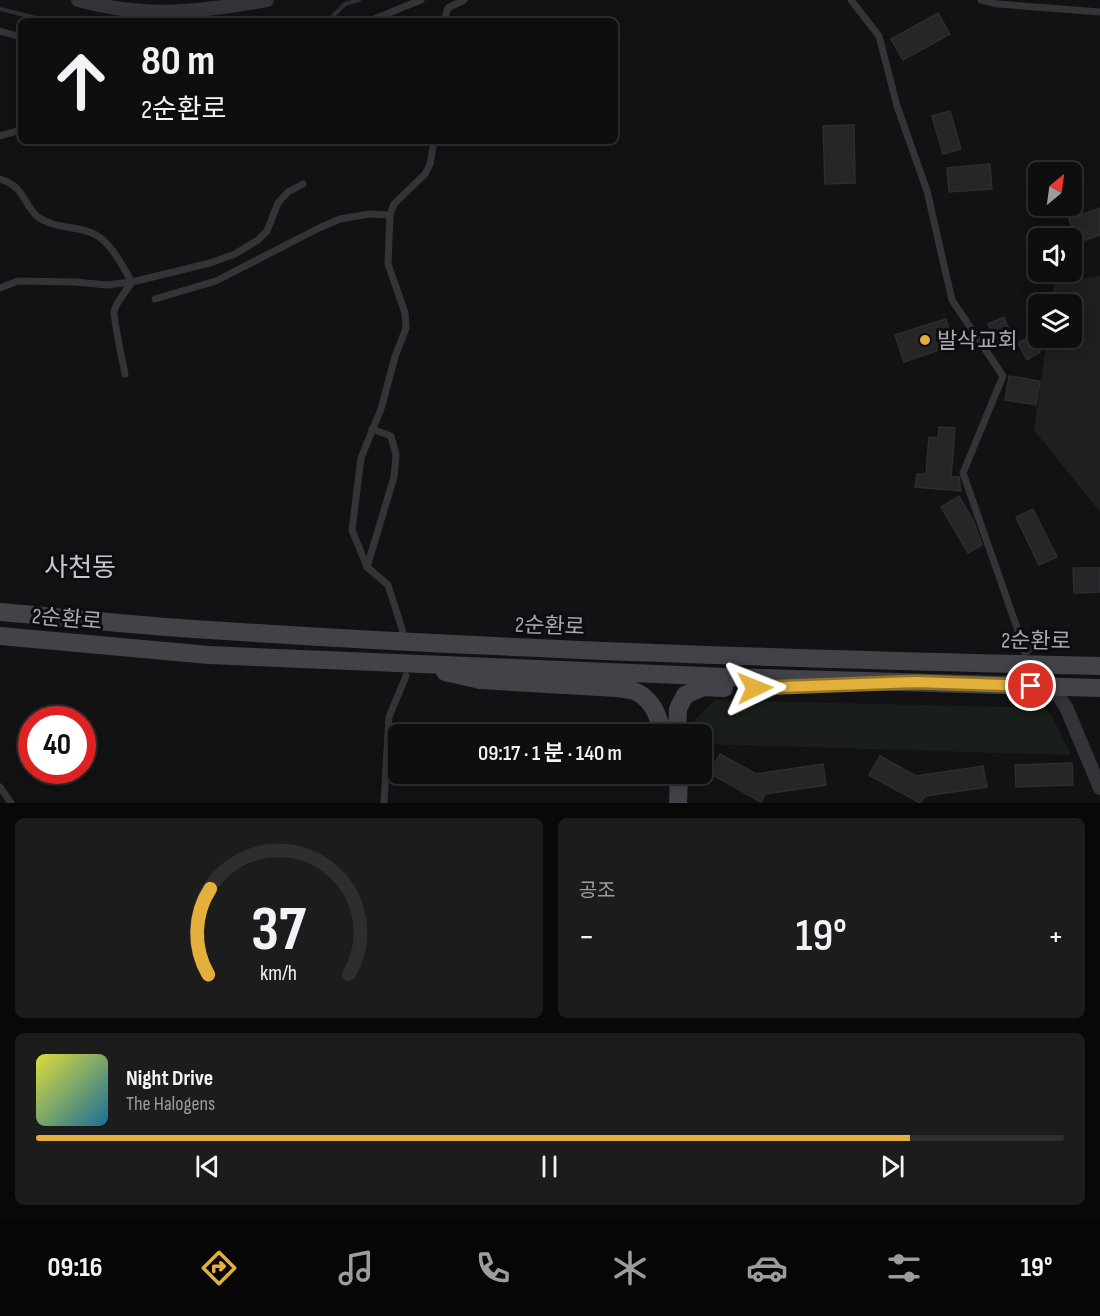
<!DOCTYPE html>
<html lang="ko">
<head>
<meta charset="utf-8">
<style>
	body { margin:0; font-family:"Sofia Sans Condensed","Noto Sans KR",sans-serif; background:#1c1c1d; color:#f1f3f6; height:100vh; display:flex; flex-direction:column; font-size:22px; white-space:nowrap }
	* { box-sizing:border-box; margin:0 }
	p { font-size:20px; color:#9b9c9e }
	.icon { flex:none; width:33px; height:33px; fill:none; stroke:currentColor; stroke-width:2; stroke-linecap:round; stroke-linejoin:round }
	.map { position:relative; height:803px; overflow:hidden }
	.drawer { display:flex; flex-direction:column; gap:15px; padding:15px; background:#080808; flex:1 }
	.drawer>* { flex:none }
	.guide { position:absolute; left:18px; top:18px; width:600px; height:126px; border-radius:9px; box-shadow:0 3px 15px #0003,0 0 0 2px #2e2e2f; background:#0e0e0f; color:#f1f3f6; overflow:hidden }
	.needle { width:39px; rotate:29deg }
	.fabs { position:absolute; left:1028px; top:162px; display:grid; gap:12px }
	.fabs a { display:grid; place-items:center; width:54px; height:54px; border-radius:9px; background:#0e0e0f; box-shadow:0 3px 15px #0003,0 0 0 2px #2e2e2f; font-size:30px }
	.speed { position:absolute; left:18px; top:706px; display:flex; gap:12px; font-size:30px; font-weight:700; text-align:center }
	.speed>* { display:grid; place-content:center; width:78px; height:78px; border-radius:50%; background:#0e0e0f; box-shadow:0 3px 15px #0003,0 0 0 2px #2e2e2f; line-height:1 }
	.speed .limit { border:9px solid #d22; background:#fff; color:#111 }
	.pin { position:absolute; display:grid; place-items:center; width:51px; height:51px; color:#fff; margin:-26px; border:3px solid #fff; border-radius:50%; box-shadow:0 2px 6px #0007 }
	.me { position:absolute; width:66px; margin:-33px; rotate:88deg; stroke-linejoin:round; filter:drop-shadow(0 0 4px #0008) }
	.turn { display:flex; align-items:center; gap:21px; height:126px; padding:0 24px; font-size:27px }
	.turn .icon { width:78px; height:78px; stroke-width:2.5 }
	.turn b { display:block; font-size:42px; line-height:51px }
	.big { font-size:45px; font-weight:600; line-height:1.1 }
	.drawer .widget { flex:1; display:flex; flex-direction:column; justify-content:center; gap:9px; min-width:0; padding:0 21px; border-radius:9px; background:#1c1c1d }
	.drawer .dial { align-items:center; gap:0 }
	.dial svg { height:156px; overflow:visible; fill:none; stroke:#2e2e2f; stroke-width:7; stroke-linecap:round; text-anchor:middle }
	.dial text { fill:#f1f3f6; stroke:none }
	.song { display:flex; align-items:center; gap:18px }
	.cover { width:72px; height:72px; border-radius:9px; background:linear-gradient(135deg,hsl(60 70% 55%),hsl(200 70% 35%)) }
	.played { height:6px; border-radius:3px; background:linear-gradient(90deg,#e3b03b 85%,#2e2e2f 85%) }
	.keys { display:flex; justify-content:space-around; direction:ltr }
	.heat { display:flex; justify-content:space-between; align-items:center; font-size:33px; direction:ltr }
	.drawer .tiles { flex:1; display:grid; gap:15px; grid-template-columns:1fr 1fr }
	.widget:last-child { grid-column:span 2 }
	.trip { position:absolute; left:388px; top:724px; width:324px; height:60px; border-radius:9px; background:#0e0e0f; box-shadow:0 3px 15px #0003,0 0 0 2px #2e2e2f; font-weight:600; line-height:60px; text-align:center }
	.tab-bar { display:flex; height:96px; justify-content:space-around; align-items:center; background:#060606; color:#9b9c9e }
	.tab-bar .icon { width:42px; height:42px }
	.tab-bar .active { color:#e3b03b }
	.tab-bar b { font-size:27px; color:#f1f3f6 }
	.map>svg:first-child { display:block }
	.built { fill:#1f1e21 }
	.green { fill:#191e1a }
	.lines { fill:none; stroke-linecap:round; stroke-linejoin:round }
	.stream { stroke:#2a3036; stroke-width:4 }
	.building { fill:#262528; stroke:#2d2d30; stroke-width:1.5 }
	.street-tunnel { stroke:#2f3034; stroke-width:14; stroke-dasharray:14 7; stroke-linecap:butt }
	.lane { stroke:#343438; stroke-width:7 }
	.street { stroke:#343438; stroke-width:14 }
	.secondary { stroke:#424348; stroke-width:18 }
	.route-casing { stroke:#947226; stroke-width:15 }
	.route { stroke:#e3b03b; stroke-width:10 }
	.poi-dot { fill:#e3b03b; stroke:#0d0d0f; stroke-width:2 }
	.labels { text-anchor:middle; stroke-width:6; stroke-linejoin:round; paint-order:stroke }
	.poi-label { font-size:22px; fill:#a5a9b3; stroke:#0d0d0f; text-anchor:start }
	.street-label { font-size:22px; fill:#a5a9b3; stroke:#0d0d0f }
	.quarter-label { font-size:26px; fill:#c6c8d0; stroke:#0d0d0f }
</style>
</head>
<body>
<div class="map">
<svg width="1100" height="803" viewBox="0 0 1100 803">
	<rect width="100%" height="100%" fill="#121214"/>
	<path class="built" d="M 1100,276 L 1100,512 L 1034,430 L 1047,338 L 1071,338 L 1071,304 L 1051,304 L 1054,282 Z"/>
	<path class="green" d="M 715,700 L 1044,708 L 1052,716 L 1071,755 L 702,744 L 702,735 L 692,735 L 693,722 Z"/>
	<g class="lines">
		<path class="stream" d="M 0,9 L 49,21
			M 328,21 L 345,4 L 359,0"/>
	</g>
	<path class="building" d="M 938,13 L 950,34 L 903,60 L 891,39 Z
		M 950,111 L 961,149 L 943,154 L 932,116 Z
		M 854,125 L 855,183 L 825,184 L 823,126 Z
		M 990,164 L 992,189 L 949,192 L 947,168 Z
		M 1100,208 L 1100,235 L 1077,243 L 1069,219 Z
		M 1004,317 L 1012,337 L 997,343 L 988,324 Z
		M 946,319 L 954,345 L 904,362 L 895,335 Z
		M 1031,335 L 1040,352 L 1027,360 L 1018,343 Z
		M 1009,376 L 1040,381 L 1036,405 L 1005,400 Z
		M 939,427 L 955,428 L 951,477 L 959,477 L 961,491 L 915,487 L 917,474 L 926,474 L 929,437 L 938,438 Z
		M 959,496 L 974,522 L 982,545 L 968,553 L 941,507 Z
		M 1033,509 L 1057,557 L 1039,565 L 1016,517 Z
		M 1073,568 L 1100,568 L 1100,592 L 1074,593 Z
		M 720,754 L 756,774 L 823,764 L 826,785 L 765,794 L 761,802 L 709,773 Z
		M 880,756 L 916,776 L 983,766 L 987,787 L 925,796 L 920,803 L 869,775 Z
		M 1072,763 L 1073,785 L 1016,787 L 1015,765 Z"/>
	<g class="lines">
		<path class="street-tunnel" d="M 1022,642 L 1066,707"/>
		<path class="lane" d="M 851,0 L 879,36 L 897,106 L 927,191 L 952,300 L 1003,376 L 963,473 L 1022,642
			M 981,0 L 998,4 L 1100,12
			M 369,21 L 421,0
			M 444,21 L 448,8 L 464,0
			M 0,31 L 21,37
			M 0,136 L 21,130
			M 0,179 C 25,186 23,205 38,217 C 56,230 79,225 96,235 C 112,244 122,266 132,282 C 126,291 117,301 114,311 C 113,316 123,364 125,374
			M 0,288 L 18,281 L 75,282 L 107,285 L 132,282 L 210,263 L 235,254 L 258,240 L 267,231 L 278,203 L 288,192 L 303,184
			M 155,299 L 216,281 L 319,228 L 340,219 L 369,214 L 390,215
			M 367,567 L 394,477 L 396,455 L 391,436 L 372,429
			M 403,632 L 388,585 L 367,567 L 352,530 L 361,458 L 381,409 L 395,357 L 406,328 L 405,313 L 388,264 L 390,215 L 394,204 L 425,174 L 430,164 L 434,141
			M 0,787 L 11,803
			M 384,803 L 389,717 L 406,676"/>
		<path class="street" d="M 78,0 C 147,19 199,12 267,0
			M 1066,707 L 1100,788"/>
		<path class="secondary" d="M 0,612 C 70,618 140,626 210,630 C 506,650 803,659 1100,666
			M 0,636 L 209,655 L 727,677 L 1100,688
			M 445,672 L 480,680 L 617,688 C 624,689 635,690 640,694 C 654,703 660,720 662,735
			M 677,735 L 678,709 L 685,695 L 704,687 L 724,688
			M 678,803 L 679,774"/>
	</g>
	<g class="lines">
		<g class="route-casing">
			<path id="route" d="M 755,688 L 915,682 L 1031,686"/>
		</g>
		<use href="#route" class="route"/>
	</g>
	<circle class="poi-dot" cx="925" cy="340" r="6"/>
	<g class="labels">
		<g class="poi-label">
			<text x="937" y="348">발삭교회</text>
		</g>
		<g class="street-label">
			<text transform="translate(67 618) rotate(5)" y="8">2순환로</text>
			<text transform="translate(550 625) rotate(2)" y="8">2순환로</text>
			<text transform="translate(1036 640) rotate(1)" y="8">2순환로</text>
		</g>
		<g class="quarter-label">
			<text x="80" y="576">사천동</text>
		</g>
	</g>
</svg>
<div class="fabs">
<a><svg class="needle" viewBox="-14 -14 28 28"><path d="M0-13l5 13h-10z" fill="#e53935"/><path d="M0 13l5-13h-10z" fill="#9b9c9e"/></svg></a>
<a><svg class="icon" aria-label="sound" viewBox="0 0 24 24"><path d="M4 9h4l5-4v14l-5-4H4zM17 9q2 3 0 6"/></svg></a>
<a><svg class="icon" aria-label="layers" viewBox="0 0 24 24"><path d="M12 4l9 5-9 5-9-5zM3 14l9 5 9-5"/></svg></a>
</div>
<div class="speed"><div class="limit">40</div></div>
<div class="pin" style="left:1031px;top:686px;background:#d93025"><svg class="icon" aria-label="arrive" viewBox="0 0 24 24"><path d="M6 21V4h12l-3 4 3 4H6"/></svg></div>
<svg class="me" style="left:755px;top:688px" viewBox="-20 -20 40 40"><path d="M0-17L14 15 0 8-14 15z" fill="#e3b03b" stroke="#fff" stroke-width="4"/></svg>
<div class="trip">09:17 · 1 분 · 140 m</div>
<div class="guide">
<div class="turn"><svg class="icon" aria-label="ahead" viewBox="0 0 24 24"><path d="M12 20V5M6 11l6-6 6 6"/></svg><div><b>80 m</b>2순환로</div></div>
</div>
</div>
<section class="drawer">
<div class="tiles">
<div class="widget dial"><svg viewBox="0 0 100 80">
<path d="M14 69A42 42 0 1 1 86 69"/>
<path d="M14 69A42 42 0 0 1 15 25" stroke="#e3b03b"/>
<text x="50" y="56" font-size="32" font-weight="700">37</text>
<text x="50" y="72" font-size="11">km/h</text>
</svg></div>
<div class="widget"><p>공조</p>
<div class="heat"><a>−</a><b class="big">19°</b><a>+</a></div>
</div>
<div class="widget">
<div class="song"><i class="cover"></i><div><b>Night Drive</b><p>The Halogens</p></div></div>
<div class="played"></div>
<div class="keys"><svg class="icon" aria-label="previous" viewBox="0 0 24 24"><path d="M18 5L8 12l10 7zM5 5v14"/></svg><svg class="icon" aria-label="pause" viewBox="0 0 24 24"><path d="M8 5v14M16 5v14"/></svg><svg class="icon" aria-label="next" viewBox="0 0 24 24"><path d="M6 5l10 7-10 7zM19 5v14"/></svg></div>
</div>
</div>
</section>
<nav class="tab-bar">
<b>09:16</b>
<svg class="icon active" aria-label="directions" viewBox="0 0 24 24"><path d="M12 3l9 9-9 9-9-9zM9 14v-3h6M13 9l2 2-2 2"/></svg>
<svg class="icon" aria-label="music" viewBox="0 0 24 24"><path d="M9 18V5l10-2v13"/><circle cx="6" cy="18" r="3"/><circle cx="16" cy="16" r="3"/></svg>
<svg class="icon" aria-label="phone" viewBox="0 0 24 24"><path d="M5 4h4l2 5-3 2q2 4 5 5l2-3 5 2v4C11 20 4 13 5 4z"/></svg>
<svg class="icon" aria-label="climate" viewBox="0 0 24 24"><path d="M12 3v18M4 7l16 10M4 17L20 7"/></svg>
<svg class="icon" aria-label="car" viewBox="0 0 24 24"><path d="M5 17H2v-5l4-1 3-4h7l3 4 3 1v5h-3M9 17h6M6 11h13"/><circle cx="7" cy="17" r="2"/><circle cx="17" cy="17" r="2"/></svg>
<svg class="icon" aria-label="filters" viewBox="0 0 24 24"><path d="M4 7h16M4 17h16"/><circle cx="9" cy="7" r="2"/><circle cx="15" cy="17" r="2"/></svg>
<b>19°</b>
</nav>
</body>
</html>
